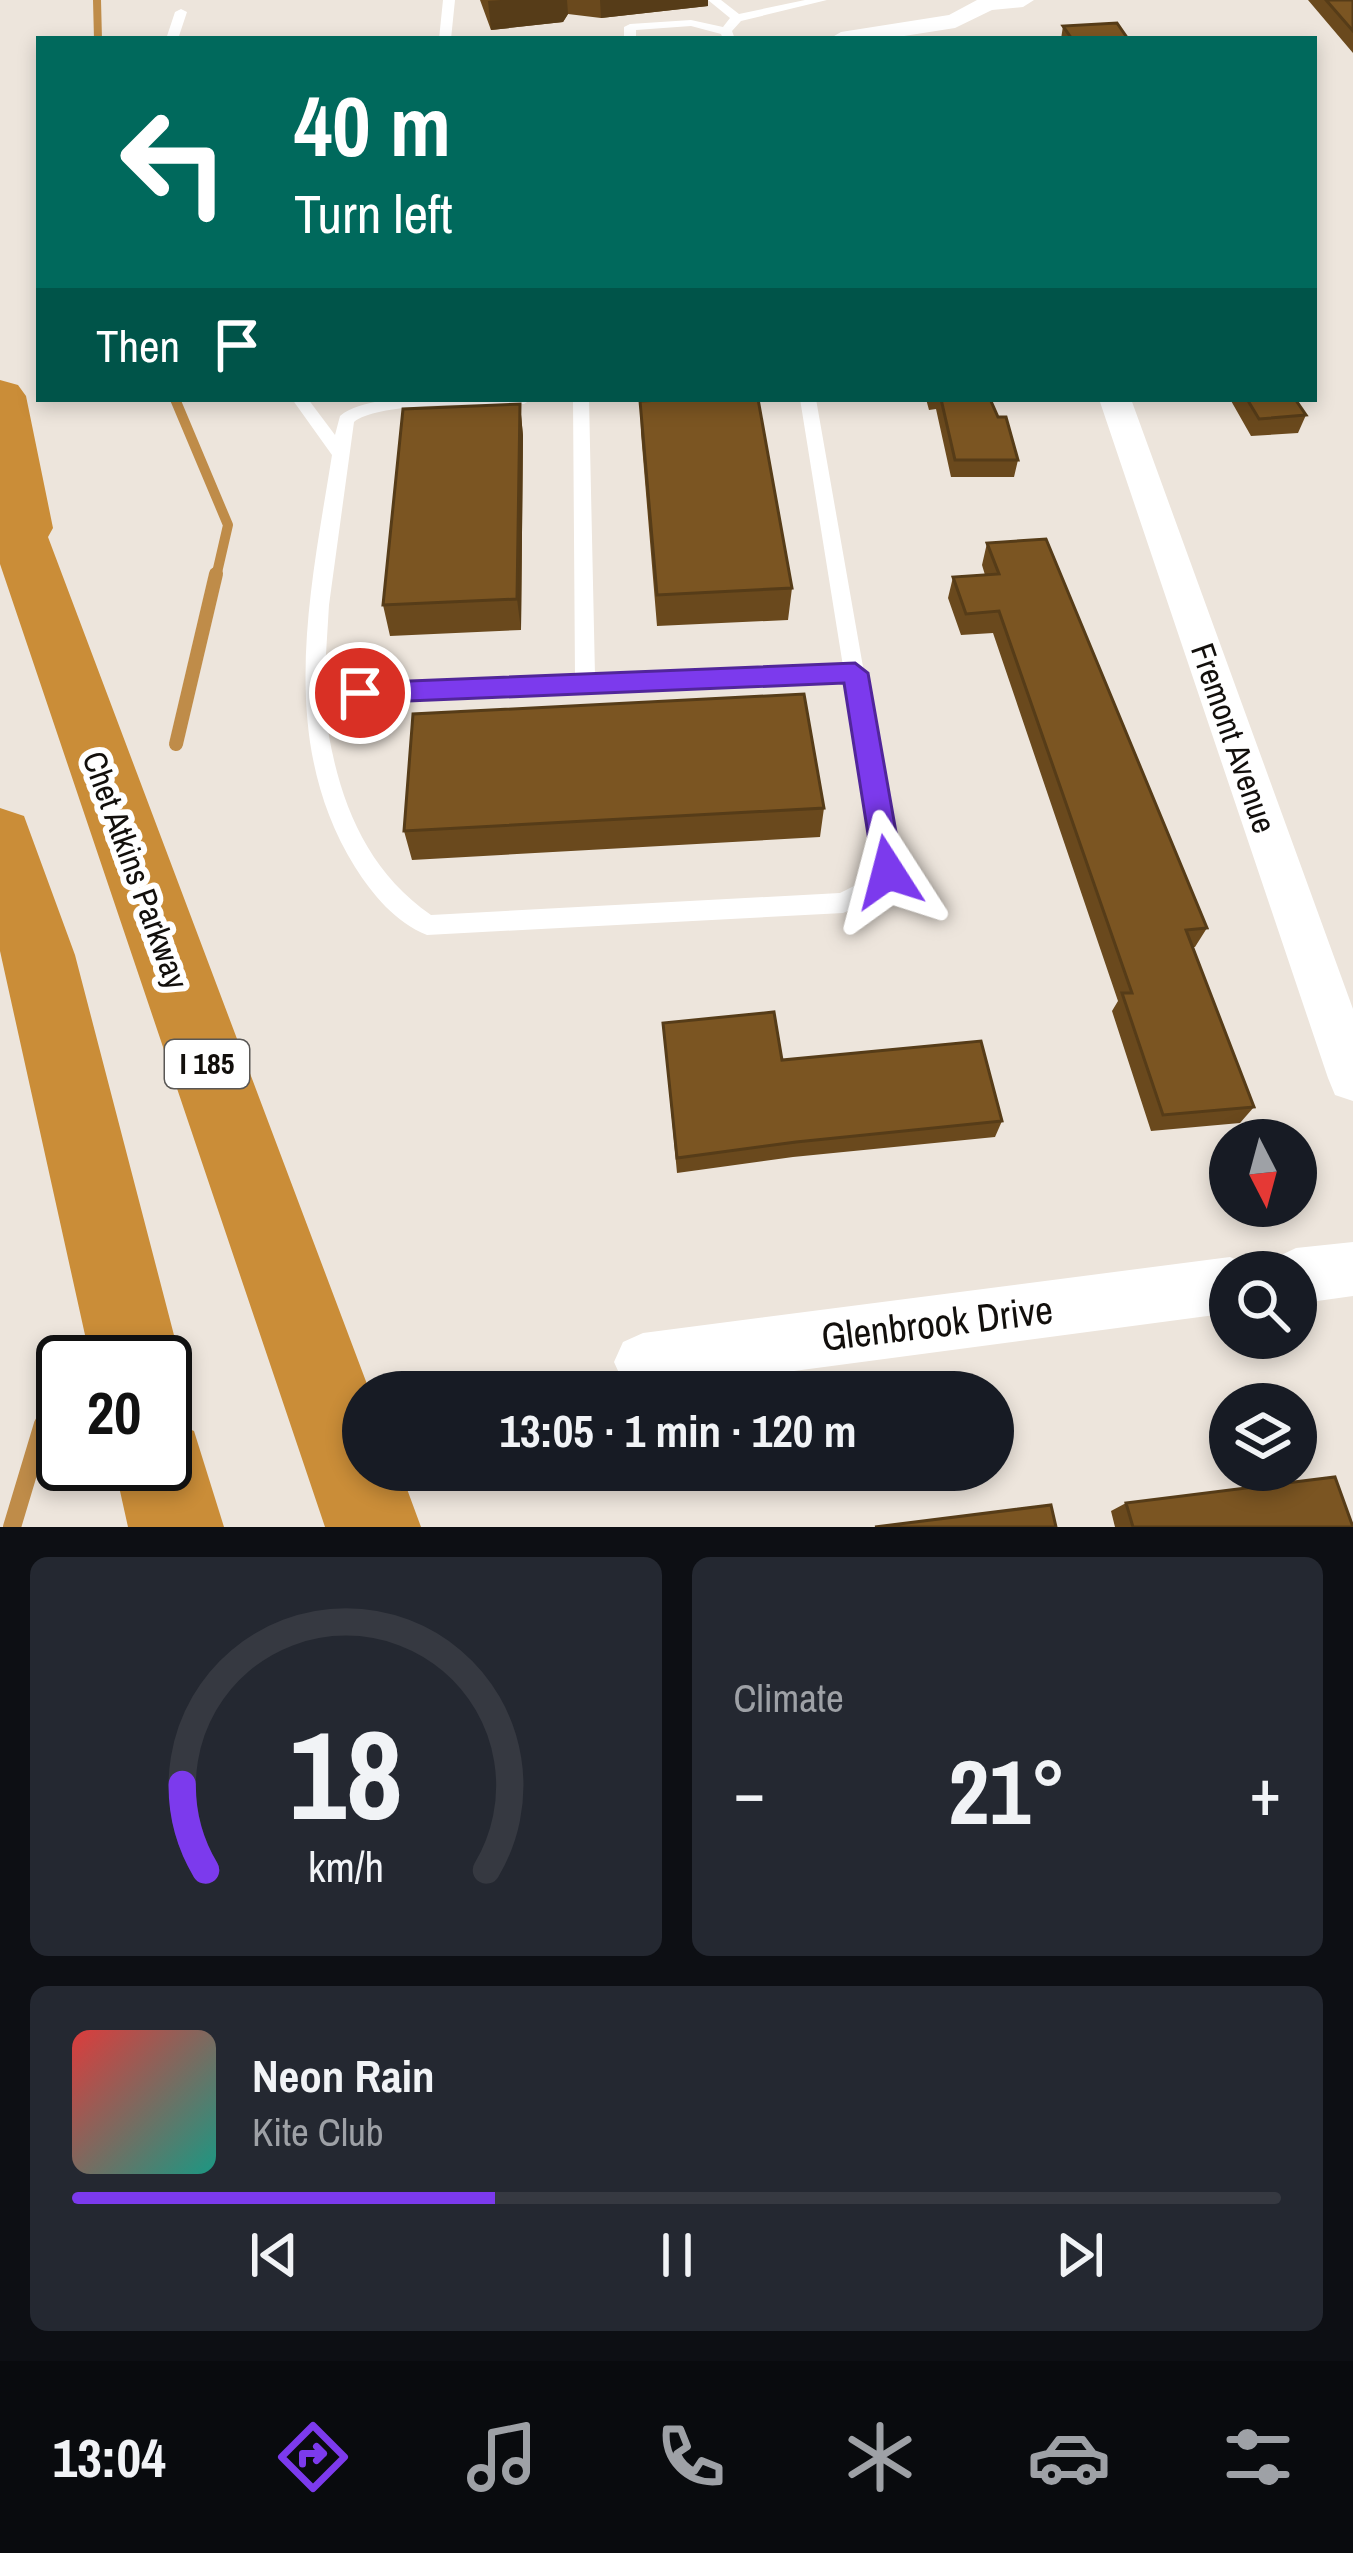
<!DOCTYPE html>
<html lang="en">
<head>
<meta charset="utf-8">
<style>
	body { margin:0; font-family:"Archivo Narrow",sans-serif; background:#242831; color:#f1f3f6; height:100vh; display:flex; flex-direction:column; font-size:45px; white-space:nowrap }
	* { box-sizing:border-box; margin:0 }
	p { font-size:39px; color:#9ea1a6 }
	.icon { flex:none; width:66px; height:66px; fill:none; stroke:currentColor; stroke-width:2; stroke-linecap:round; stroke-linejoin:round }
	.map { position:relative; height:1527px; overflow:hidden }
	.drawer { display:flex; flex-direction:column; gap:30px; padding:30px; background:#0d0f14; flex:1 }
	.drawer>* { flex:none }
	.guide { position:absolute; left:36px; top:36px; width:1281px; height:366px; border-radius:0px; box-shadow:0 6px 18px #0003; background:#00695c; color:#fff; overflow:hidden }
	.needle { width:78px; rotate:174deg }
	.buttons { position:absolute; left:1209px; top:1119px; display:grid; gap:24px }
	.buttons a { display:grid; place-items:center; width:108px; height:108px; border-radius:50%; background:#171b24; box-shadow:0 6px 18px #0003; font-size:60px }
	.speed { position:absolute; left:36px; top:1335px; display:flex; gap:24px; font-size:60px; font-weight:700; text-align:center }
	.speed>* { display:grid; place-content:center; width:156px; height:156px; border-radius:50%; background:#171b24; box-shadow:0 6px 18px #0003; line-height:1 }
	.speed .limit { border:6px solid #111; border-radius:18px; background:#fff; color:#111 }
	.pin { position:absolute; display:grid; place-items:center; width:102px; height:102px; color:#fff; margin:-51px; border:6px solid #fff; border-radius:50%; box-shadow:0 3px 12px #0007 }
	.me { position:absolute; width:132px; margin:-66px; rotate:351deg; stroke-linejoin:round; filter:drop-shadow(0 0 9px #0008) }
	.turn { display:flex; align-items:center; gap:42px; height:252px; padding:0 60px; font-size:54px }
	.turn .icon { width:156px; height:156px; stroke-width:2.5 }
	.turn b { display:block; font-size:84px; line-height:102px }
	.then { display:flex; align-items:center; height:114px; padding:0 60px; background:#0003; gap:24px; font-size:45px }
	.big { font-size:90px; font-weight:700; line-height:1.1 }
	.drawer .card { flex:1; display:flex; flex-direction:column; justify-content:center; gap:18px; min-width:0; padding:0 42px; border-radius:18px; background:#242831 }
	.drawer .dial { align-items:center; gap:0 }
	.dial svg { height:312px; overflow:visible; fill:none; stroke:#363941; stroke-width:7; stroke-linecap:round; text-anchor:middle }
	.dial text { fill:#f1f3f6; stroke:none }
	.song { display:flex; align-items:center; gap:36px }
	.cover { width:144px; height:144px; border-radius:18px; background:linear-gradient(135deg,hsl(0 70% 55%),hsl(170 70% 35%)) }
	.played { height:12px; border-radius:6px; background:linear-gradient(90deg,#7c3aed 35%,#363941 35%) }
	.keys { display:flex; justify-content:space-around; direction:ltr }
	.heat { display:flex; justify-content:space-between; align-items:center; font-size:66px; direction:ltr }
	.drawer .tiles { flex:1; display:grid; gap:30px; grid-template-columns:1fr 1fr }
	.card:last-child { grid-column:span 2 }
	.trip { position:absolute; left:342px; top:1371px; width:672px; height:120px; border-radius:60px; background:#171b24; box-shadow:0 6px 18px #0003; font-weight:700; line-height:120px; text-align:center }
	.tabs { display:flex; height:192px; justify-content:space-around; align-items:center; background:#090b0e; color:#9ea1a6 }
	.tabs .icon { width:84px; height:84px }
	.tabs .selected { color:#7c3aed }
	.tabs b { font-size:54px; color:#f1f3f6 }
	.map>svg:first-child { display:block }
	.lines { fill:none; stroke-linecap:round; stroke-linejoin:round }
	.stream-far3 { stroke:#bf8c49; stroke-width:8 }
	.stream-far2 { stroke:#bf8c49; stroke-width:10 }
	.stream-far1 { stroke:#bf8c49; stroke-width:14 }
	.stream { stroke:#bf8c49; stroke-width:18 }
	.service { fill:#fff; fill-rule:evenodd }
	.minor { fill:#fff; fill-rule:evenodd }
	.motorway { fill:#ca8d38; fill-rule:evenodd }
	.wall { fill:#6a491d }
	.shaded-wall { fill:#563c18 }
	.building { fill:#7b5522; stroke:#563c18; stroke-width:3 }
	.route { fill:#7c3aed; stroke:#51269a; stroke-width:3 }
	.labels { text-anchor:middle; stroke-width:12; stroke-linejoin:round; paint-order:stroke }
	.shield { fill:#fff; stroke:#595755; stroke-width:3 }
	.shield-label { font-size:30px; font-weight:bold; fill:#120f0c }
	.street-label { font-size:33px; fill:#120f0c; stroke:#fff }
	.near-street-label { font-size:39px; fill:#120f0c; stroke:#fff }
</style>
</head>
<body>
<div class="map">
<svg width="1353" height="1527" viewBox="0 0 1353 1527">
	<rect width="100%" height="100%" fill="#ede5dc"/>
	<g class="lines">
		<path class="stream-far3" d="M 97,0 L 98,39"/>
		<path class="stream-far2" d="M 175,399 L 228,525 L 216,577"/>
		<path class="stream-far1" d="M 176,744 L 216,574"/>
		<path class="stream" d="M 12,1527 L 43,1424"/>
		<path class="service" d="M 443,0 L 455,0 L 451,39 L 439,39 Z
			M 708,0 L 721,0 L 739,14 L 805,0 L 827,0 L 741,21 L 732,31 L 735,39 L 723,39 L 721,34 L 691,26 L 636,30 L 636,39 L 624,39 L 624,27 L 630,24 L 691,20 L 723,27 L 730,18 Z
			M 181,9 L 187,12 L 178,39 L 166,39 L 175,12 Z
			M 292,399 L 308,399 L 335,435 L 340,416 C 374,388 486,399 532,399 L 524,404 C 487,405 379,401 354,422 L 329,605 L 324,687 L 575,677 L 573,399 L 589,399 L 595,676 L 843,666 L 800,399 L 816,399 L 899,872 C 886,893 865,904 843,913 L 427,935 C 396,923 372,894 355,867 C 276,740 310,593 332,455 ZM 846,681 L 876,869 L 862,882 L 840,893 L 431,915 C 359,865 334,786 324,702 Z"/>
		<path class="minor" d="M 977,0 L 1034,0 L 1023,7 L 992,10 L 955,28 L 885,39 L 829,39 L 841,32 L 949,15 Z
			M 1099,399 L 1131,399 L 1353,1009 L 1353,1101 L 1335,1095 L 1328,1078 Z
			M 1353,1242 L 1353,1296 L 1296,1304 L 1296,1272 L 1270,1272 L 1277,1257 L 1296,1248 Z
			M 1230,1257 L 1250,1265 L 1252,1272 L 1230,1272 L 1230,1313 L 643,1391 L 623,1382 L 614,1362 L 623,1342 L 643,1333 Z"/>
		<path class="motorway" d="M 0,380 L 18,385 L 26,396 L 53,528 L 48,537 L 370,1392 L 363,1392 L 363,1470 L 400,1470 L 421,1527 L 325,1527 L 0,564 Z
			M 0,808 L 24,816 L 75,955 L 181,1362 L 165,1395 L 165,1362 L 91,1362 L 0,951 Z
			M 165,1419 L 194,1431 L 224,1527 L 128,1527 L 114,1464 L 165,1464 Z"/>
	</g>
	<path class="wall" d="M 480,0 L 708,0 L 708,6 L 601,18 L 568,14 L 563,22 L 491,30 Z
		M 1308,0 L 1353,0 L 1353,53 Z
		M 1063,26 L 1128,39 L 1061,39 Z
		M 926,399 L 990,399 L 1018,460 L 1014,477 L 951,477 L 936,409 L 929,410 Z
		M 1230,399 L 1295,399 L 1306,415 L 1298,433 L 1251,436 Z
		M 640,401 L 792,588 L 788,620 L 657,626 L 641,433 Z
		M 520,404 L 523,436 L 521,630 L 390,636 L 383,605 Z
		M 987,543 L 1207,928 L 1195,947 L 1192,947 L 1254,1107 L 1240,1123 L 1151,1131 L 1112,1011 L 1118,1001 L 993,633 L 961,635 L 948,598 L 953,577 L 985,575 L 982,565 Z
		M 824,808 L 820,837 L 412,860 L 404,831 Z
		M 663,1023 L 782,1060 L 1002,1121 L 995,1137 L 793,1157 L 677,1173 Z
		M 1126,1503 L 1353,1527 L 1115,1527 L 1111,1511 Z"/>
	<path class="shaded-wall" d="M 501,0 L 567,0 L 568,14 L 563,22 L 491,30 L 488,1 Z
		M 600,0 L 708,0 L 708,6 L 601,18 Z
		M 520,404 L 523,436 L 521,630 L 517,599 Z"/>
	<path class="building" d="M 1326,0 L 1353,0 L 1353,31 Z
		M 1117,23 L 1128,39 L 1072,39 L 1063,26 Z
		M 687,399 L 758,399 L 792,588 L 657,595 L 640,401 Z
		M 941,399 L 990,399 L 998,417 L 1006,417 L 1018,460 L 955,460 Z
		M 1247,399 L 1295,399 L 1306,415 L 1259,419 Z
		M 520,404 L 517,599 L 383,605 L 403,409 Z
		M 1046,539 L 1207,928 L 1186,930 L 1254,1107 L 1163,1115 L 1122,993 L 1132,993 L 999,611 L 966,614 L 953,577 L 999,574 L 987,543 Z
		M 804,694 L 824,808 L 404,831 L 413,714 Z
		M 774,1012 L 782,1060 L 981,1041 L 1002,1121 L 796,1142 L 677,1158 L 663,1023 Z
		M 1335,1477 L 1353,1527 L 1133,1527 L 1126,1503 Z
		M 1051,1505 L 1056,1527 L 875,1527 Z"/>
	<path class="route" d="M 855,663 L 868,673 L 903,872 L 899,880 L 878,880 L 874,872 L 844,683 L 360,703 L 347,693 L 360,683 Z"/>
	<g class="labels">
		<rect class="shield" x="165" y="1040" width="84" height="48" rx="9"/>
		<g class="shield-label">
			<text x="207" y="1074">I 185</text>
		</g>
		<g class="street-label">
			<text transform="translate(1234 738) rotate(71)" y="12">Fremont Avenue</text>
			<text transform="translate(136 870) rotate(70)" y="12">Chet Atkins Parkway</text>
		</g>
		<g class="near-street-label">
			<text transform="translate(937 1323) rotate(-7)" y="14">Glenbrook Drive</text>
		</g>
	</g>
</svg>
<div class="buttons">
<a><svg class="needle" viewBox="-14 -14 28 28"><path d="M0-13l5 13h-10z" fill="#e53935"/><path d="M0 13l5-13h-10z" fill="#9ea1a6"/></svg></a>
<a><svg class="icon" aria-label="search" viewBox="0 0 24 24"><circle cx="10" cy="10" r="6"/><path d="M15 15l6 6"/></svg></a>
<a><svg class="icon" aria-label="layers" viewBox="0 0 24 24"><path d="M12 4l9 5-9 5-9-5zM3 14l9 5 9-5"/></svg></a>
</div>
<div class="speed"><div class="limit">20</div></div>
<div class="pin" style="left:360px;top:693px;background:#d93025"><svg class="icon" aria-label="arrive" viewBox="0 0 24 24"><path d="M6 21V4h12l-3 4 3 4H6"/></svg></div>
<svg class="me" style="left:888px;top:872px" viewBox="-20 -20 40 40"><path d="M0-17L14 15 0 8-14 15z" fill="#7c3aed" stroke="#fff" stroke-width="4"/></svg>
<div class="trip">13:05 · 1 min · 120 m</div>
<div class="guide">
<div class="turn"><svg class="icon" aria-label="left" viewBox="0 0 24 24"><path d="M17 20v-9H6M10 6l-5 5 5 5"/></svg><div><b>40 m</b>Turn left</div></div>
<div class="then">Then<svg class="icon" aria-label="arrive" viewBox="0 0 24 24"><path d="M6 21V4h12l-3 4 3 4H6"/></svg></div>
</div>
</div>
<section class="drawer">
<div class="tiles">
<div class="card dial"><svg viewBox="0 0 100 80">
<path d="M14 69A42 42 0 1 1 86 69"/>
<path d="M14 69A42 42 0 0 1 8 47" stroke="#7c3aed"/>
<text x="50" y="56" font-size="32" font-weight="700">18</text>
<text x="50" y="72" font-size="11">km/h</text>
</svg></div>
<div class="card"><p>Climate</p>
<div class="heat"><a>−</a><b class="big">21°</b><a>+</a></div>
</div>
<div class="card">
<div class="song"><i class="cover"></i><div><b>Neon Rain</b><p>Kite Club</p></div></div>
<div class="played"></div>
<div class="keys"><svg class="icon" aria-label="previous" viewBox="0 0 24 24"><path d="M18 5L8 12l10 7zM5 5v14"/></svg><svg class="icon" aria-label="pause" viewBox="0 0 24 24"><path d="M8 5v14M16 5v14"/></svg><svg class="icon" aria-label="next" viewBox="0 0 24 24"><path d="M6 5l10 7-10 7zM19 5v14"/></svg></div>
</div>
</div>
</section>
<nav class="tabs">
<b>13:04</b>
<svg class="icon selected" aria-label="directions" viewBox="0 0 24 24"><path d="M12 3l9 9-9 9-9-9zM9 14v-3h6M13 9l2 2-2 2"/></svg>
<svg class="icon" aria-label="music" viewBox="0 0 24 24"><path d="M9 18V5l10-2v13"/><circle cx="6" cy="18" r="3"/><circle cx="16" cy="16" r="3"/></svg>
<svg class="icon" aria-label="phone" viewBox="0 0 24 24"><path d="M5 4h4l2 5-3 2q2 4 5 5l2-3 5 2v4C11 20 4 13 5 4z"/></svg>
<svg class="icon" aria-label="climate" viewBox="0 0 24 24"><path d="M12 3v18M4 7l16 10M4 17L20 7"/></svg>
<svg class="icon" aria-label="car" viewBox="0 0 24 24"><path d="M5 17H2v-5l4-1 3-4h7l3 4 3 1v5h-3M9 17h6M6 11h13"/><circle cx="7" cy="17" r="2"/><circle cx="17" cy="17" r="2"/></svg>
<svg class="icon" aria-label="filters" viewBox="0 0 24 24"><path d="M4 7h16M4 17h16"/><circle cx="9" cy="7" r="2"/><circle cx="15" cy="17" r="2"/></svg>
</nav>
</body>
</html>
